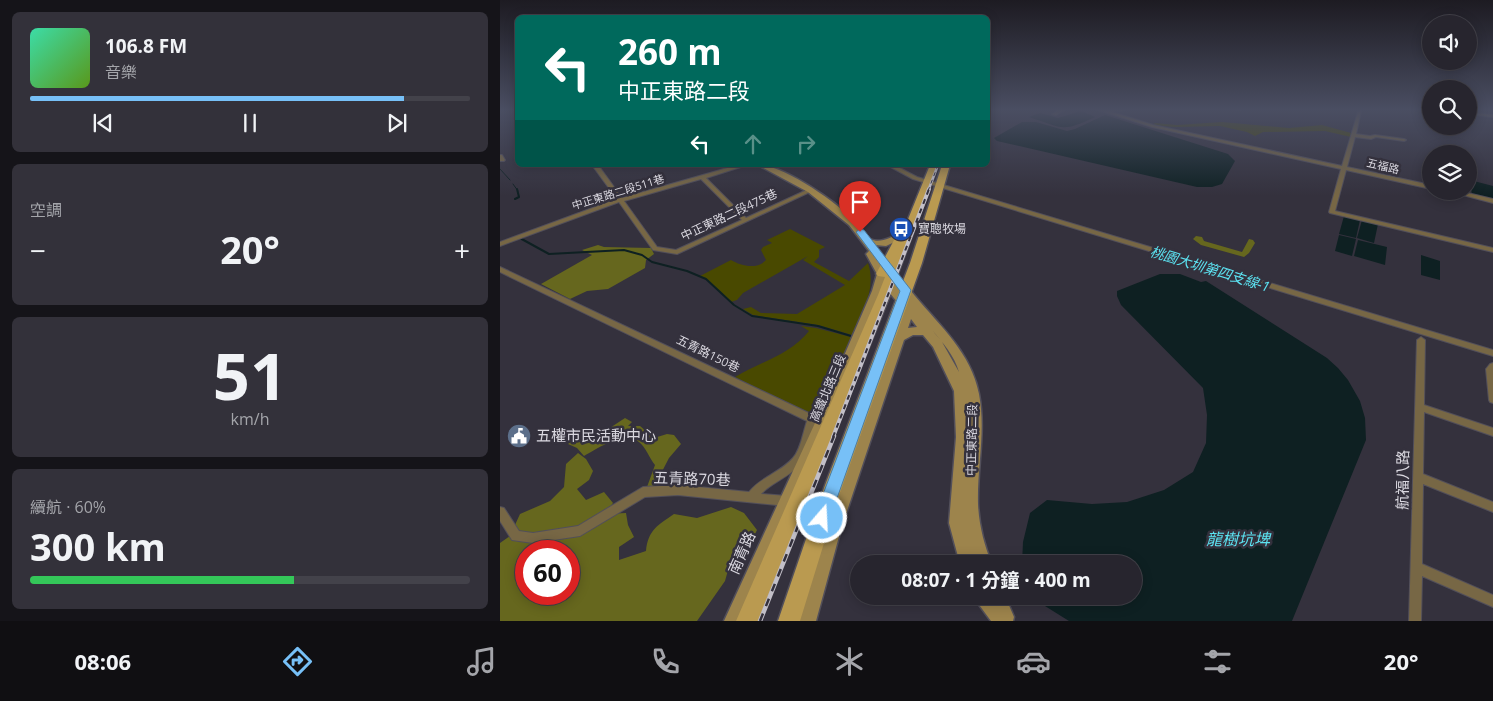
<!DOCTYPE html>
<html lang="zh-TW">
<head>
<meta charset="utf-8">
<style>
	body { margin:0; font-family:"Open Sans","Noto Sans TC",sans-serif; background:#33313a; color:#f1f3f6; height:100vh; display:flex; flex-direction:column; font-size:19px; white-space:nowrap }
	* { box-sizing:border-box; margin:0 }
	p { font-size:16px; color:#a4a5aa }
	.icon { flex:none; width:28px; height:28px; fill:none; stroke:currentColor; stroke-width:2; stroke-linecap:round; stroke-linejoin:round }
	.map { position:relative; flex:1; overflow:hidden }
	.drawer { display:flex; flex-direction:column; gap:12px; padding:12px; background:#151419; width:500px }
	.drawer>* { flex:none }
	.top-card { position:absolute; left:15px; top:15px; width:475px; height:152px; border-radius:8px; box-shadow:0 2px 12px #0003,0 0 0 1px #43424a; background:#00695c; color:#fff; overflow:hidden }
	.controls { position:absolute; left:922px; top:15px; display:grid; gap:10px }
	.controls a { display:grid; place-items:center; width:55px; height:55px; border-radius:50%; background:#27252e; box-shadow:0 2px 12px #0003,0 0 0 1px #43424a; font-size:25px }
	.speed { position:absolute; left:15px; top:540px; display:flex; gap:10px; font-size:25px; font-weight:700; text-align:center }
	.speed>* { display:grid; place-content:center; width:65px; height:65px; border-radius:50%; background:#27252e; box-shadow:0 2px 12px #0003,0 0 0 1px #43424a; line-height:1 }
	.speed .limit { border:8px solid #d22; background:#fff; color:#111 }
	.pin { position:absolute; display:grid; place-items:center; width:42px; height:42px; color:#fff; margin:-51px -21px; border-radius:50% 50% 50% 0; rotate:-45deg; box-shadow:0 0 5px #0007 }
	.pin .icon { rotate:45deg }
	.me { position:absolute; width:55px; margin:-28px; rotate:19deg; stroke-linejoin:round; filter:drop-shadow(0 0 4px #0008) }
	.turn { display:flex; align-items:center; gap:18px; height:105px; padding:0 20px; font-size:22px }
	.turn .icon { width:65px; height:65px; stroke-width:2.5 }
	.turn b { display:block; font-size:35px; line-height:42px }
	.lanes { display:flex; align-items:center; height:48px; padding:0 20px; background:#0003; justify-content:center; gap:25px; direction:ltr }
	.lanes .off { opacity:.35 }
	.big { font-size:38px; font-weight:700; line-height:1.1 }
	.drawer .tile { flex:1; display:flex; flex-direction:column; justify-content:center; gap:8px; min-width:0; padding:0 18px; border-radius:8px; background:#33313a }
	.drawer .dial { align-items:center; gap:0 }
	.dial b { font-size:65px; line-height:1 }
	.song { display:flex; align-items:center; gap:15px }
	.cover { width:60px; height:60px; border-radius:8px; background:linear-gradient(135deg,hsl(160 70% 55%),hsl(90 70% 35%)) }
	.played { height:5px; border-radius:2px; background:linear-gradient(90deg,#77c0f7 85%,#43424a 85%) }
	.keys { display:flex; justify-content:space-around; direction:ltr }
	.heat { display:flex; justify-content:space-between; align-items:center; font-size:28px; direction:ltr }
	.charge { height:8px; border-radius:4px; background:linear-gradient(90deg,#34c759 60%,#43424a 0) }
	.trip { position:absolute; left:350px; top:555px; width:292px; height:50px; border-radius:25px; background:#27252e; box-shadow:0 2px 12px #0003,0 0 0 1px #43424a; font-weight:700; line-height:50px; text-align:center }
	.tab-bar { display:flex; height:80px; justify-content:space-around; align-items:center; background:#100f12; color:#a4a5aa }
	.tab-bar .icon { width:35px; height:35px }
	.tab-bar .on { color:#77c0f7 }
	.tab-bar b { font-size:22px; color:#f1f3f6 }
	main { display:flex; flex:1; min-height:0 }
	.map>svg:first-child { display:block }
	.green { fill:#494900 }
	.forest { fill:#66671e; fill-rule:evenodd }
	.water { fill:#0e2022 }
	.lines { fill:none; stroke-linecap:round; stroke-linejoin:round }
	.stream-far1 { stroke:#0e2022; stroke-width:1 }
	.stream { stroke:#0e2022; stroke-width:2 }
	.street-casing { stroke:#524f5a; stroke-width:2 }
	.secondary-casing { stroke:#524f5a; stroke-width:3 }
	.primary-casing { stroke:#524f5a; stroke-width:3 }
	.street { fill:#776745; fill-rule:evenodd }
	.secondary { fill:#9d844c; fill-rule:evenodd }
	.primary { fill:#ba9a50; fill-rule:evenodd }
	.rail-far2-casing { stroke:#c2bfc8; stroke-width:2.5 }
	.rail-far1-casing { stroke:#c2bfc8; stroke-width:4 }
	.rail-casing { stroke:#c2bfc8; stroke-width:4.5 }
	.rail-far2 { stroke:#34313d; stroke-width:1; stroke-dasharray:4; stroke-linecap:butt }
	.rail-far1 { stroke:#34313d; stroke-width:2; stroke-dasharray:5; stroke-linecap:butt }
	.rail { stroke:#34313d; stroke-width:2.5; stroke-dasharray:8; stroke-linecap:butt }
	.route { fill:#77c0f7; stroke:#4d7da1 }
	.labels { text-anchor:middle; stroke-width:5; stroke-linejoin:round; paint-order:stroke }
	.far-street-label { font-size:11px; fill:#dad8e0; stroke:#34313d }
	.street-label { font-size:12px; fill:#dad8e0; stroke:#34313d }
	.poi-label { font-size:12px; fill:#dad8e0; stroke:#34313d; text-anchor:start }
	.water-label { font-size:14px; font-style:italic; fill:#5ce3f2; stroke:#34313d }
	.near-poi-label { font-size:15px; fill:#dad8e0; stroke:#34313d; text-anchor:start }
	.near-street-label { font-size:15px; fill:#dad8e0; stroke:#34313d }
	.near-water-label { font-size:16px; font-style:italic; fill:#5ce3f2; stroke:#34313d }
</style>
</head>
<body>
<main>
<section class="drawer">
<div class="tile">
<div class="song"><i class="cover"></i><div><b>106.8 FM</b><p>音樂</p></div></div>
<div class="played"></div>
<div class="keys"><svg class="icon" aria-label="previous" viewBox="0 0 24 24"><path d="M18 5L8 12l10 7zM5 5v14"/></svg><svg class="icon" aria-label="pause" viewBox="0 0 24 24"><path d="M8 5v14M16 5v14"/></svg><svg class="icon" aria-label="next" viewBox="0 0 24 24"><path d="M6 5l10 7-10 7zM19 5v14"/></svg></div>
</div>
<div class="tile"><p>空調</p>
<div class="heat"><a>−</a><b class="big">20°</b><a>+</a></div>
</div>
<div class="tile dial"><b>51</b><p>km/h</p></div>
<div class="tile"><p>續航 · 60%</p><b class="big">300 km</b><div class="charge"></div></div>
</section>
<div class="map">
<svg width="993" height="621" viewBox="0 0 993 621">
	<rect width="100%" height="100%" fill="#34313d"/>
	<path class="green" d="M 722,122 L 789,128 L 822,125 L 851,133 L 851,137 L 825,131 L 763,132 L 755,136 L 747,132 L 720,126 L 675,127 L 652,125 L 655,123 L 677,125 Z
		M 290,229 L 325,247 L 319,250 L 319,257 L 314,262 L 349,281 L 368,263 C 377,289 362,312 352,335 L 318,325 L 253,315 L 243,309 L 251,307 L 261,313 L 297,314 L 345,285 L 303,260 L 308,256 L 243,293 L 237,300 L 231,302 L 207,279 L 200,276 L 231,260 C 241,266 257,270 266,260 L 261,250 L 263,247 L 272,243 L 267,240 Z
		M 301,326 L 316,328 L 351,337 L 322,410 L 316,409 L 311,415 L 235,377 C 260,362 290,355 309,331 Z"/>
	<path class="forest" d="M 696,236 L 702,237 L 704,241 L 742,252 L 749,239 L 753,240 L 755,243 L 749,253 L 744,257 L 701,245 L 693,239 Z
		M 98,245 L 104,247 L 151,248 L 154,254 L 146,260 L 145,268 L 108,289 L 87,291 L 70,299 L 41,284 L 92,255 L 82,250 Z
		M 125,418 L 132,422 L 128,426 L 140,426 L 154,438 L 167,434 L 174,435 L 181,444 L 169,458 L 154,487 L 147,487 L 155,465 C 150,459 145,446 139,442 C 123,430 98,449 84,456 L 77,448 L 68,444 L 77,437 L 87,443 Z
		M 78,453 L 86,459 L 93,471 L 89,480 L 77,489 L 86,500 L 104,492 L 113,503 L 105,514 L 126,513 L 128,525 L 134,537 L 119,547 L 119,560 L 146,551 C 148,530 158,525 174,514 L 197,518 L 231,507 L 244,513 L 257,530 L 250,544 L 230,563 L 225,581 L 197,621 L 0,621 L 0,543 L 10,536 L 20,514 L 50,501 L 64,487 L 66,464 ZM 26,551 L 69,551 L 69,594 L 26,594 Z"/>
	<path class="water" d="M 581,111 L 595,117 C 561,133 563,128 529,117 L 540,113 L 558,118 Z
		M 605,115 L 728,154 L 735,161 L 722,184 L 712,187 L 697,187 L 497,141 L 494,138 L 522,122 L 536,122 L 567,131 L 575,129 Z
		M 970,180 L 993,186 L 993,200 L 972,195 Z
		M 844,216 L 860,220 L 856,238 L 839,234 Z
		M 862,220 L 878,224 L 874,243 L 857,238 Z
		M 839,235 L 856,239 L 852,256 L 835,251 Z
		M 858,240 L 887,247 L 885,265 L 854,256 Z
		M 921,255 L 940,261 L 940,280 L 921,275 Z
		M 660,274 L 680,274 L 701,282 L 706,281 L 827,358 L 838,368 L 848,380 L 860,401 L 865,418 L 866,440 L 792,621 L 569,621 L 537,601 L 535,596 L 634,596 L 634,564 L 522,564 L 523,542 L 530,513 L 547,500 L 592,504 L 627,502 L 664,490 L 693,472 L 706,443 L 707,415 L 703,388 L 621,305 L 617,296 L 617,291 Z"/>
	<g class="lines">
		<path class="stream-far1" d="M 386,165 L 408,176
			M 0,169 L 10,180
			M 13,184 L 18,191"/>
		<path class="stream" d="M 15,199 L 19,197 L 17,189
			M 18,237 L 49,254 L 124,250 L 142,255 L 152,262 L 187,271 L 206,279 L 234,305 L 252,316 L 318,326 L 351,336"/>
		<g class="street-casing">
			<path id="street" d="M 560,109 L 566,109 L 556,115 L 552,114 Z
				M 595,109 L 602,109 L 609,111 L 610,110 L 630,109 L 612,112 L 653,125 L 842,166 L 858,112 L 861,111 L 856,134 L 870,136 L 875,135 L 904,139 L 906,140 L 904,141 L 876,137 L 871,139 L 855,137 L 847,167 L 931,185 L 931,189 L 846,170 L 835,211 L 993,248 L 993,252 L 830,213 L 829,212 L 841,169 L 652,127 Z
				M 731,109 L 742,109 L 740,110 Z
				M 969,112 L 993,115 L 993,117 L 969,114 Z
				M 0,155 L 2,155 L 5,160 L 4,161 L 0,161 Z
				M 92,165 L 98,165 L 122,198 L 238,165 L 247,165 L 206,178 L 246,218 L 309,189 L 313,189 L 314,190 L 177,254 L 153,250 L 119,202 L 0,246 L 0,242 L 117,199 ZM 201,179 L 242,220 L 176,250 L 157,247 L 124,201 Z
				M 387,165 L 394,165 L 417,177 L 993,350 L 993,356 L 413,179 Z
				M 948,191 L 959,191 L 993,199 L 993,203 Z
				M 0,267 L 315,416 L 317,419 C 312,433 310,452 300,464 C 290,477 272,482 261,494 L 287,496 L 291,498 L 292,501 L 291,504 L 287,506 L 178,495 L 145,497 L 80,536 L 33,543 L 12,540 L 0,521 L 0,507 L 4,508 L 19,531 L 33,533 L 78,526 L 143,487 L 178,485 L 249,492 C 261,477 281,472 293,458 C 301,449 303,432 307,421 L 0,272 Z
				M 921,337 L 925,340 L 924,405 L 993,428 L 993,436 L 924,412 L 923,474 L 993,502 L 993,512 L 923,484 L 922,564 L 993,595 L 993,607 L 922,576 L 921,621 L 909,621 L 917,340 Z
				M 993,363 L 993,403 L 990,402 L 989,400 L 986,369 L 990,364 Z"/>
		</g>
		<g class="secondary-casing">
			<path id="secondary" d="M 258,165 C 284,165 336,202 355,221 C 360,226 364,236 370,239 C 381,244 390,237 400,234 L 405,237 L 386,246 L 375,245 C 388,262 401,279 415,296 C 441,327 471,353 479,394 C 486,431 477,467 478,504 C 479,525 484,545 492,564 L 460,564 L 449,523 L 456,437 L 454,391 L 433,347 L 423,335 L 413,335 L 404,340 L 341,529 L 316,621 L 298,621 L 325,529 L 403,309 L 384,286 L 329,423 L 243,621 L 224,621 L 315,423 L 372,291 L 377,274 L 366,254 L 369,251 L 349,225 L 308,192 ZM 411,319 L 417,327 L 408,328 ZM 432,330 C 443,343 454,355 459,372 L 442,342 Z
				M 474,596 L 505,596 L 514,617 L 513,621 L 491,621 L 477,602 Z"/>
		</g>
		<g class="primary-casing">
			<path id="primary" d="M 430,165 L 438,165 L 390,295 L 258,621 L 236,621 L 378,295 L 385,277 L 378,276 L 376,274 L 393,242 L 394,240 L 400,239 Z
				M 442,165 L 450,165 L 422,263 L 337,501 L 300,621 L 278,621 L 319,501 L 410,263 Z"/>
		</g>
		<use href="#street" class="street"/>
		<use href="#secondary" class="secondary"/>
		<use href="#primary" class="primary"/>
		<g class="rail-far2-casing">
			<path id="rail-far2" d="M 428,191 L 438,165"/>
		</g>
		<g class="rail-far1-casing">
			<path id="rail-far1" d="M 333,437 L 429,189"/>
		</g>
		<g class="rail-casing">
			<path id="rail" d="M 260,621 L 334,436"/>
		</g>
		<use href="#rail-far2" class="rail-far2"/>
		<use href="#rail-far1" class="rail-far1"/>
		<use href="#rail" class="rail"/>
	</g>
	<linearGradient id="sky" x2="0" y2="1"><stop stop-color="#1d1b22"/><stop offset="0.56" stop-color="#4a4e62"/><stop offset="1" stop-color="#4a4e62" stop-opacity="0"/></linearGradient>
	<rect width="993" height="196" fill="url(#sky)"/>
	<path class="route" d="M 360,229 L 364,230 L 411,290 L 330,518 L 328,524 L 322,526 L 316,524 L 314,518 L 400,291 L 356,232 Z"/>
	<defs>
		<g id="bus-disc" transform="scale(1.25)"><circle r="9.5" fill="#1a4fb4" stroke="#34313d"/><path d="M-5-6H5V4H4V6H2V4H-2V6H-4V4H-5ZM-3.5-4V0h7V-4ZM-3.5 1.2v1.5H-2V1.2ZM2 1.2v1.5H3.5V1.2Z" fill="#fff"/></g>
		<g id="civic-disc" transform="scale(1.25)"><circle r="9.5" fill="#5c6f8a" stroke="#34313d"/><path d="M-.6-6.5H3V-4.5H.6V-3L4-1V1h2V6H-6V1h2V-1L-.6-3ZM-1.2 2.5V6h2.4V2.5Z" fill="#fff"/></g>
	</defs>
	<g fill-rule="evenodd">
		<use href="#bus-disc" x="401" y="229"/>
		<use href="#civic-disc" x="19" y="436"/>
	</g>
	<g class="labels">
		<g class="far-street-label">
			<text transform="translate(883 166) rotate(13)" y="4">五福路</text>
			<text transform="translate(118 192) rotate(-17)" y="4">中正東路二段511巷</text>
		</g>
		<g class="street-label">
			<text transform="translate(229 215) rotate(-25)" y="4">中正東路二段475巷</text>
			<text transform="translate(208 354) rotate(26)" y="4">五青路150巷</text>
			<text transform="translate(328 388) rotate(-67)" y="4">高鐵北路三段</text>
			<text transform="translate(472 440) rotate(-89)" y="4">中正東路二段</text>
		</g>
		<g class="poi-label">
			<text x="418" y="233">寶聰牧場</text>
		</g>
		<g class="water-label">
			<text transform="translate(710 269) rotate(17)" y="5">桃園大圳第四支線-1</text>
		</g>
		<g class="near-poi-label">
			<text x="36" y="441">五權市民活動中心</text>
		</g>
		<g class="near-street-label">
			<text transform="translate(192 479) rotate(2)" y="5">五青路70巷</text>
			<text transform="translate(903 480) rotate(-89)" y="5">航福八路</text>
			<text transform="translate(242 553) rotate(-66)" y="5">南青路</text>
		</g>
		<g class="near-water-label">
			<text x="738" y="545">龍樹坑埤</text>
		</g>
	</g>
</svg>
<div class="controls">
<a><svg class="icon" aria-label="sound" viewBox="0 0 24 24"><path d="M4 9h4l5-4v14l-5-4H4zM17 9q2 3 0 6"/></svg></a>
<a><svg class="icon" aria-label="search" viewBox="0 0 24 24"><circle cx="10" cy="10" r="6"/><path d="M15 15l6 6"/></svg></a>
<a><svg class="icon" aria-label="layers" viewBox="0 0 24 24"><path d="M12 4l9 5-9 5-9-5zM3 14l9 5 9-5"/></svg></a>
</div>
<div class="speed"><div class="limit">60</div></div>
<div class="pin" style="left:360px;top:232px;background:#d93025"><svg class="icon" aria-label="arrive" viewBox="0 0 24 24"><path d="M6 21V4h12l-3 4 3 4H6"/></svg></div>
<svg class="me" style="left:322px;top:518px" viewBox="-20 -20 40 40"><circle r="17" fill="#77c0f7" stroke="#fff" stroke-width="3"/><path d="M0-11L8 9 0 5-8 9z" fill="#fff"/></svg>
<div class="trip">08:07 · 1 分鐘 · 400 m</div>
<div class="top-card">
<div class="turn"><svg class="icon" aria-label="left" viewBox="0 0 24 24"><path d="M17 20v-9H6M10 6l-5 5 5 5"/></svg><div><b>260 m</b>中正東路二段</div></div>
<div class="lanes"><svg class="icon" aria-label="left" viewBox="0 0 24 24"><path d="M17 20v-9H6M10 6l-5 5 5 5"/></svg><svg class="icon off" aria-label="ahead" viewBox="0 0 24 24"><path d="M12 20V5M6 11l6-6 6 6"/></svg><svg class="icon off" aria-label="right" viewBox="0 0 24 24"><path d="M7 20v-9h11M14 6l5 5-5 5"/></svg></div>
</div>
</div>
</main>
<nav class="tab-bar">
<b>08:06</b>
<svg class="icon on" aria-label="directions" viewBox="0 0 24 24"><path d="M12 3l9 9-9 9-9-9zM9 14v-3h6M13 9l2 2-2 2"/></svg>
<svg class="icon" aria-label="music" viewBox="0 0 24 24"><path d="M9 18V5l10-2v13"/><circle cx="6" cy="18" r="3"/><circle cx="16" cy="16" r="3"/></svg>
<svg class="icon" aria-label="phone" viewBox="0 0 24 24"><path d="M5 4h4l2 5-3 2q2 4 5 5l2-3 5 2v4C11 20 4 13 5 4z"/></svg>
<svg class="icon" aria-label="climate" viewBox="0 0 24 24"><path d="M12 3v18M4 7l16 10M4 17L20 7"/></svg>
<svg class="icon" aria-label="car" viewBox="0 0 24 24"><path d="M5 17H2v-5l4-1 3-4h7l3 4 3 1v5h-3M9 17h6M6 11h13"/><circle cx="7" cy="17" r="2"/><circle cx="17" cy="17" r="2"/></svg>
<svg class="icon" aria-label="filters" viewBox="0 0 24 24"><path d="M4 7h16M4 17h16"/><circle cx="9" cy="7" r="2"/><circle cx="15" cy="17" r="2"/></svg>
<b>20°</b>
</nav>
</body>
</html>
